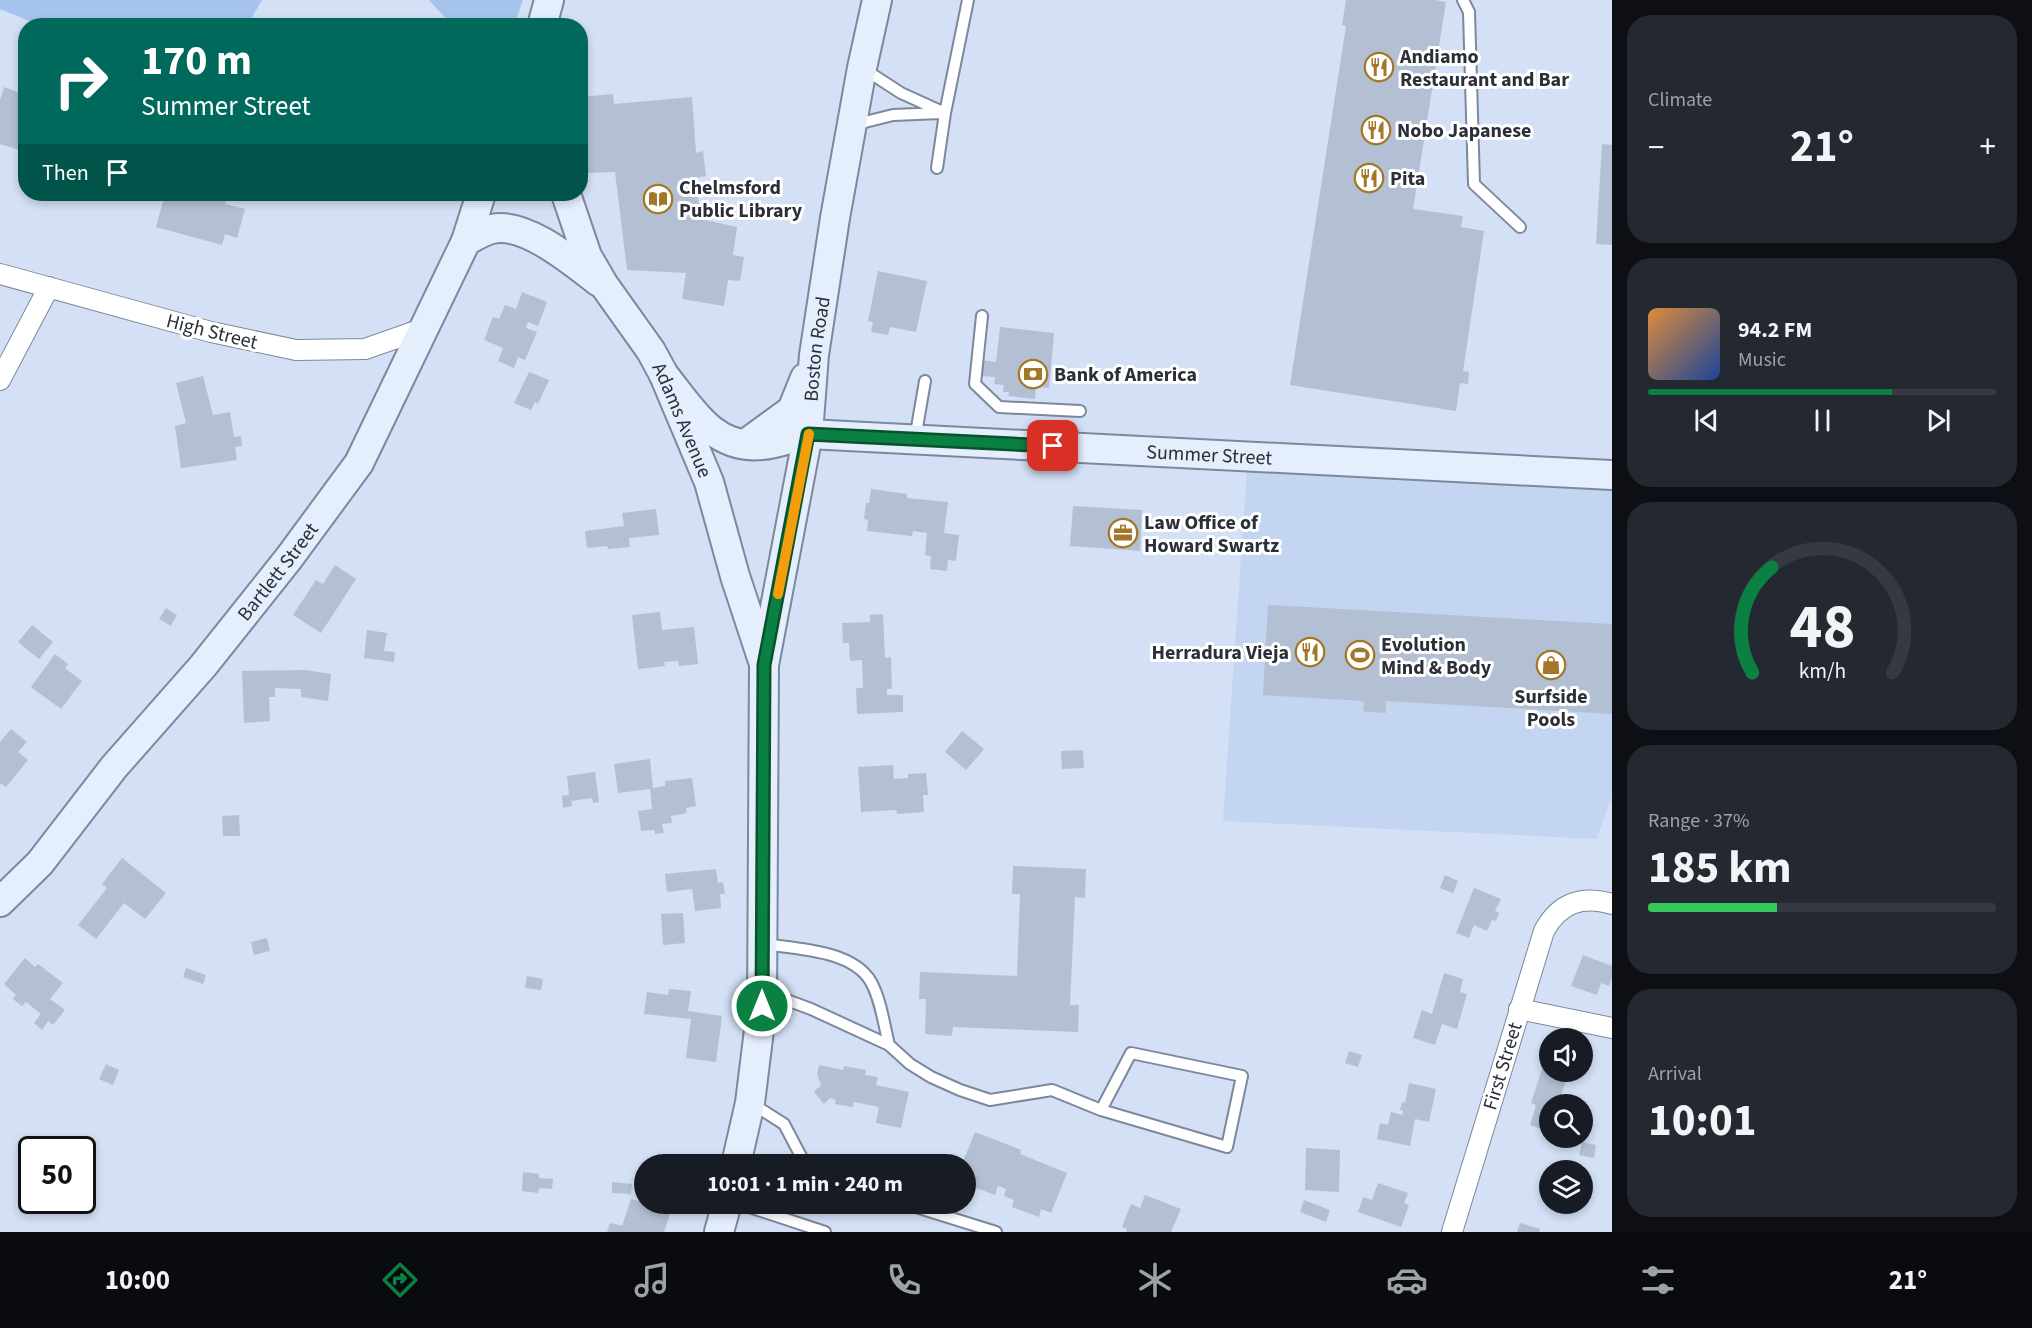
<!DOCTYPE html>
<html lang="en">
<head>
<meta charset="utf-8">
<style>
	body { margin:0; font-family:"Source Sans 3",sans-serif; background:#242831; color:#f1f3f6; height:100vh; display:flex; flex-direction:column; font-size:22px; white-space:nowrap }
	* { box-sizing:border-box; margin:0 }
	p { font-size:20px; color:#9ea1a6 }
	.icon { flex:none; width:33px; height:33px; fill:none; stroke:currentColor; stroke-width:2; stroke-linecap:round; stroke-linejoin:round }
	.map { position:relative; flex:1; overflow:hidden }
	.panel { display:flex; flex-direction:column; gap:15px; padding:15px; background:#0d0f14; width:420px }
	.panel>* { flex:none }
	.guide { position:absolute; left:18px; top:18px; width:570px; height:183px; border-radius:24px; box-shadow:0 3px 9px #0003; background:#00695c; color:#fff; overflow:hidden }
	.controls { position:absolute; left:1539px; top:1028px; display:grid; gap:12px }
	.controls a { display:grid; place-items:center; width:54px; height:54px; border-radius:50%; background:#171b24; box-shadow:0 3px 9px #0003; font-size:30px }
	.speed { position:absolute; left:18px; top:1136px; display:flex; gap:12px; font-size:30px; font-weight:700; text-align:center }
	.speed>* { display:grid; place-content:center; width:78px; height:78px; border-radius:50%; background:#171b24; box-shadow:0 3px 9px #0003; line-height:1 }
	.speed .limit { border:3px solid #111; border-radius:9px; background:#fff; color:#111 }
	.pin { position:absolute; display:grid; place-items:center; width:51px; height:51px; color:#fff; margin:-26px; border-radius:12px; box-shadow:0 3px 9px #0006 }
	.me { position:absolute; width:66px; margin:-33px; rotate:0deg; stroke-linejoin:round; filter:drop-shadow(0 0 4px #0008) }
	.turn { display:flex; align-items:center; gap:21px; height:126px; padding:0 24px; font-size:27px }
	.turn .icon { width:78px; height:78px; stroke-width:2.5 }
	.turn b { display:block; font-size:42px; line-height:51px }
	.then { display:flex; align-items:center; height:57px; padding:0 24px; background:#0003; gap:12px; font-size:22px }
	.big { font-size:45px; font-weight:700; line-height:1.1 }
	.panel .card { flex:1; display:flex; flex-direction:column; justify-content:center; gap:9px; min-width:0; padding:0 21px; border-radius:24px; background:#242831 }
	.panel .dial { align-items:center; gap:0 }
	.dial svg { height:156px; overflow:visible; fill:none; stroke:#363941; stroke-width:7; stroke-linecap:round; text-anchor:middle }
	.dial text { fill:#f1f3f6; stroke:none }
	.song { display:flex; align-items:center; gap:18px }
	.cover { width:72px; height:72px; border-radius:9px; background:linear-gradient(135deg,hsl(30 70% 55%),hsl(220 70% 35%)) }
	.played { height:6px; border-radius:3px; background:linear-gradient(90deg,#0b8043 70%,#363941 70%) }
	.keys { display:flex; justify-content:space-around; direction:ltr }
	.heat { display:flex; justify-content:space-between; align-items:center; font-size:33px; direction:ltr }
	.charge { height:9px; border-radius:4px; background:linear-gradient(90deg,#34c759 37%,#363941 0) }
	.trip { position:absolute; left:634px; top:1154px; width:342px; height:60px; border-radius:30px; background:#171b24; box-shadow:0 3px 9px #0003; font-weight:700; line-height:60px; text-align:center }
	.dock { display:flex; height:96px; justify-content:space-around; align-items:center; background:#090b0e; color:#9ea1a6 }
	.dock .icon { width:42px; height:42px }
	.dock .selected { color:#0b8043 }
	.dock b { font-size:27px; color:#f1f3f6 }
	main { display:flex; flex:1; min-height:0 }
	.map>svg:first-child { display:block }
	.built { fill:#c3d5f0 }
	.green { fill:#a6c3ee }
	.building { fill:#b3c0d4 }
	.lines { fill:none; stroke-linecap:round; stroke-linejoin:round }
	.lane-casing { stroke:#7c889b; stroke-width:14 }
	.street-casing { stroke:#7c889b; stroke-width:22 }
	.secondary-casing { stroke:#7c889b; stroke-width:32 }
	.lane { stroke:#fff; stroke-width:10 }
	.street { stroke:#fff; stroke-width:20 }
	.secondary { stroke:#e5eefd; stroke-width:28 }
	.route-casing { stroke:#07532c; stroke-width:15 }
	.route { stroke:#0b8043; stroke-width:10 }
	.slow { stroke:#f59e0b; stroke-width:10 }
	.labels { text-anchor:middle; stroke-width:6; stroke-linejoin:round; paint-order:stroke }
	.poi-label { font-size:20px; font-weight:bold; fill:#2b3038; stroke:#fff; text-anchor:start }
	.street-label { font-size:20px; fill:#2b3038; stroke:#fff }
</style>
</head>
<body>
<main>
<div class="map">
<svg width="1612" height="1232" viewBox="0 0 1612 1232">
	<rect width="100%" height="100%" fill="#d3e0f5"/>
	<path class="built" d="M 1247,470 L 1612,489 L 1612,795 L 1597,839 L 1223,821 Z"/>
	<path class="green" d="M 0,0 L 262,0 L 247,26 L 39,25 L 0,9 Z
		M 429,0 L 523,0 L 514,25 L 453,26 Z"/>
	<path class="building" d="M 1346,0 L 1435,0 L 1446,2 L 1413,209 L 1463,216 L 1461,227 L 1484,231 L 1463,371 L 1469,372 L 1468,384 L 1460,383 L 1456,411 L 1290,385 L 1346,26 L 1342,25 Z
		M 4,87 L 26,95 L 23,108 L 26,108 L 26,152 L 0,144 L 0,100 Z
		M 613,94 L 614,104 L 692,97 L 696,153 L 703,151 L 706,176 L 695,178 L 701,219 L 737,227 L 733,255 L 744,257 L 740,281 L 728,280 L 724,306 L 682,299 L 686,273 L 627,270 L 615,172 L 581,173 L 580,165 L 580,97 Z
		M 1602,144 L 1612,145 L 1612,245 L 1596,244 Z
		M 165,194 L 182,194 L 194,197 L 195,194 L 205,194 L 226,199 L 225,204 L 245,209 L 237,238 L 225,234 L 222,245 L 156,227 Z
		M 878,271 L 927,281 L 916,332 L 890,327 L 888,335 L 871,332 L 873,322 L 868,321 Z
		M 522,292 L 547,302 L 538,326 L 528,322 L 526,328 L 537,332 L 525,360 L 518,357 L 514,368 L 498,361 L 503,348 L 484,340 L 493,317 L 499,319 L 505,305 L 516,309 Z
		M 1000,327 L 1054,333 L 1049,388 L 1036,387 L 1035,399 L 1008,396 L 1009,392 L 1003,392 L 1004,385 L 994,384 L 995,377 L 980,376 L 982,360 L 996,362 Z
		M 529,372 L 549,380 L 538,404 L 535,402 L 531,410 L 514,403 Z
		M 203,376 L 213,415 L 230,412 L 234,437 L 241,436 L 242,446 L 235,447 L 237,460 L 181,468 L 175,426 L 186,423 L 176,383 Z
		M 871,489 L 907,494 L 907,498 L 948,502 L 944,533 L 959,535 L 956,561 L 948,560 L 947,571 L 930,569 L 931,556 L 925,555 L 927,533 L 913,531 L 912,536 L 867,531 L 868,520 L 864,519 L 866,503 L 869,503 Z
		M 1073,506 L 1142,510 L 1140,551 L 1070,546 Z
		M 656,509 L 659,535 L 629,538 L 630,547 L 608,549 L 607,546 L 587,548 L 585,531 L 624,526 L 622,513 Z
		M 335,565 L 356,579 L 321,633 L 293,615 L 316,580 L 323,584 Z
		M 1268,605 L 1612,624 L 1612,714 L 1386,701 L 1386,713 L 1368,712 L 1363,711 L 1364,701 L 1263,695 Z
		M 166,608 L 177,615 L 171,626 L 159,619 Z
		M 660,612 L 662,630 L 694,627 L 698,664 L 679,666 L 678,661 L 664,662 L 665,666 L 638,669 L 632,615 Z
		M 883,614 L 885,658 L 891,657 L 892,689 L 887,689 L 887,695 L 903,695 L 903,712 L 857,714 L 856,688 L 863,688 L 862,660 L 850,661 L 849,643 L 843,643 L 842,623 L 870,622 L 870,615 Z
		M 32,625 L 53,642 L 39,659 L 18,642 Z
		M 367,630 L 387,633 L 384,651 L 395,652 L 394,662 L 364,658 Z
		M 55,654 L 68,664 L 65,668 L 82,681 L 61,709 L 31,687 Z
		M 306,670 L 331,674 L 328,701 L 301,697 L 301,689 L 275,688 L 275,697 L 269,697 L 270,721 L 244,723 L 242,671 Z
		M 11,729 L 27,742 L 18,752 L 28,760 L 6,787 L 0,783 L 0,742 Z
		M 962,731 L 984,749 L 966,770 L 945,752 Z
		M 1083,750 L 1084,768 L 1062,769 L 1061,751 Z
		M 650,759 L 653,788 L 665,786 L 665,781 L 692,778 L 696,806 L 686,808 L 687,813 L 671,816 L 672,823 L 662,824 L 664,833 L 655,834 L 655,830 L 641,831 L 638,811 L 652,809 L 650,789 L 618,793 L 614,764 Z
		M 893,765 L 894,779 L 908,778 L 908,774 L 926,773 L 928,795 L 923,795 L 924,812 L 897,814 L 896,810 L 861,812 L 858,767 Z
		M 595,772 L 599,802 L 593,803 L 592,798 L 571,801 L 572,806 L 563,808 L 562,796 L 569,795 L 567,776 Z
		M 239,815 L 240,836 L 223,836 L 222,816 Z
		M 122,858 L 166,893 L 145,919 L 124,903 L 96,939 L 78,925 L 107,888 L 102,884 Z
		M 1013,866 L 1086,869 L 1085,898 L 1075,897 L 1070,1005 L 1079,1005 L 1078,1032 L 953,1027 L 952,1036 L 925,1034 L 926,999 L 919,999 L 920,972 L 1017,976 L 1020,894 L 1012,894 Z
		M 716,869 L 718,883 L 723,882 L 725,894 L 720,894 L 721,908 L 695,911 L 692,889 L 667,892 L 665,874 Z
		M 1445,875 L 1458,881 L 1453,893 L 1440,888 Z
		M 1474,888 L 1501,899 L 1495,911 L 1499,913 L 1496,921 L 1492,920 L 1487,931 L 1474,925 L 1469,938 L 1456,933 Z
		M 683,913 L 685,943 L 663,945 L 661,914 Z
		M 267,938 L 270,951 L 254,955 L 251,942 Z
		M 1583,955 L 1612,966 L 1612,978 L 1609,986 L 1601,983 L 1597,995 L 1571,986 Z
		M 25,958 L 35,967 L 38,964 L 63,983 L 50,999 L 65,1010 L 53,1025 L 48,1021 L 42,1030 L 34,1023 L 41,1014 L 26,1002 L 22,1006 L 13,999 L 16,995 L 4,984 Z
		M 186,968 L 206,975 L 203,984 L 183,977 Z
		M 1444,973 L 1463,979 L 1460,992 L 1467,994 L 1457,1029 L 1442,1024 L 1435,1045 L 1413,1038 L 1422,1010 L 1432,1014 Z
		M 527,976 L 543,979 L 541,990 L 525,988 Z
		M 669,989 L 691,991 L 688,1011 L 722,1016 L 716,1062 L 686,1058 L 691,1019 L 644,1014 L 647,992 L 668,995 Z
		M 1349,1051 L 1362,1055 L 1358,1067 L 1345,1063 Z
		M 106,1064 L 119,1070 L 113,1085 L 99,1079 Z
		M 819,1065 L 843,1070 L 844,1066 L 866,1070 L 865,1075 L 878,1077 L 876,1085 L 909,1092 L 901,1128 L 876,1123 L 879,1107 L 854,1102 L 853,1107 L 835,1104 L 836,1100 L 830,1098 L 824,1104 L 814,1092 L 821,1085 L 817,1074 Z
		M 1542,1069 L 1567,1077 L 1558,1104 L 1550,1104 L 1550,1132 L 1530,1125 L 1536,1105 L 1531,1103 Z
		M 1409,1083 L 1436,1089 L 1429,1122 L 1415,1119 L 1410,1146 L 1377,1139 L 1380,1123 L 1388,1125 L 1391,1112 L 1403,1115 L 1403,1111 L 1400,1110 L 1402,1102 L 1405,1103 Z
		M 975,1132 L 1021,1150 L 1020,1154 L 1067,1173 L 1051,1213 L 1041,1209 L 1039,1217 L 1012,1207 L 1014,1200 L 1004,1196 L 1006,1189 L 998,1186 L 995,1195 L 971,1186 L 975,1173 L 969,1171 L 966,1172 L 966,1164 L 962,1164 Z
		M 1582,1142 L 1596,1145 L 1594,1158 L 1579,1155 Z
		M 1306,1148 L 1340,1150 L 1339,1192 L 1305,1190 Z
		M 523,1172 L 539,1174 L 539,1178 L 553,1179 L 552,1189 L 539,1188 L 538,1193 L 522,1191 Z
		M 612,1182 L 632,1184 L 631,1194 L 612,1193 Z
		M 1378,1183 L 1408,1193 L 1404,1203 L 1409,1205 L 1401,1227 L 1358,1212 L 1363,1197 L 1372,1200 Z
		M 1145,1195 L 1181,1209 L 1171,1232 L 1126,1232 L 1127,1229 L 1122,1227 L 1131,1204 L 1140,1208 Z
		M 631,1199 L 671,1211 L 664,1232 L 607,1232 L 610,1223 L 622,1226 Z
		M 1304,1200 L 1330,1210 L 1326,1222 L 1300,1212 Z
		M 1520,1223 L 1540,1229 L 1539,1232 L 1517,1232 Z"/>
	<g class="lines">
		<g class="lane-casing">
			<path id="lane" d="M 1463,0 L 1469,12 L 1474,184 L 1520,227
				M 864,69 L 901,93 L 945,113
				M 853,125 L 893,115 L 941,113
				M 937,168 L 945,113 L 968,0
				M 982,316 L 975,384 L 999,407 L 1080,411
				M 915,439 L 925,381
				M 764,944 C 797,949 853,950 871,982 C 881,1000 884,1025 889,1045
				M 765,992 L 811,1009 L 889,1045 L 910,1064 L 931,1077 L 960,1090 L 990,1100 L 1052,1090 L 1101,1110 L 1227,1147 L 1242,1076 L 1131,1053 L 1101,1110
				M 751,1103 L 784,1124 L 804,1162 L 808,1164
				M 737,1203 L 825,1232
				M 903,1203 L 996,1232"/>
		</g>
		<g class="street-casing">
			<path id="street" d="M 0,274 L 211,332 L 296,350 L 365,349 L 425,328
				M 0,380 L 49,287
				M 1519,1009 L 1612,1028
				M 1452,1232 L 1544,931 C 1559,903 1582,895 1612,904"/>
		</g>
		<g class="secondary-casing">
			<g id="secondary">
				<path d="M 542,26 L 549,0"/>
				<path id="s1" d="M 566,194 L 587,256 L 604,285 L 651,351 L 664,375 L 709,482 L 735,576 L 763,661"/>
				<path d="M 466,241 C 474,237 483,231 492,229 C 525,221 574,263 599,282"/>
				<path id="s2" d="M 664,375 C 691,408 713,450 762,445 C 777,444 793,437 808,434 L 1612,475"/>
				<path d="M 748,442 L 792,410 L 805,378"/>
				<path id="s3" d="M 0,902 L 40,863 L 114,767 L 203,666 L 289,558 L 359,463 L 466,241 L 481,194"/>
				<path id="s4" d="M 736,1164 L 750,1103 L 762,1006 L 764,665 L 808,434 L 814,355 L 835,218 L 862,68 L 877,0"/>
				<path d="M 719,1232 L 727,1203"/>
			</g>
		</g>
		<use href="#lane" class="lane"/>
		<use href="#street" class="street"/>
		<use href="#secondary" class="secondary"/>
	</g>
	<g class="lines">
		<g class="route-casing">
			<path id="route" d="M 762,1006 L 764,665 L 808,434 L 1053,446"/>
		</g>
		<use href="#route" class="route"/>
		<path class="slow" d="M 778,594 L 809,434"/>
	</g>
	<defs>
		<g id="restaurant-ring" transform="scale(1.5)"><circle r="9.5" fill="#fff" stroke="#a37728" stroke-width="1.5"/><path d="M-5-6h1v4h1v-4h1v4h1v-4h1v5L-1.5 .5V6h-2V.5L-5-1ZM5-6V6H3V1.5H1.5Q1.5-4 5-6Z" fill="#a37728"/></g>
		<g id="library-ring" transform="scale(1.5)"><circle r="9.5" fill="#fff" stroke="#a37728" stroke-width="1.5"/><path d="M-6-4Q-3-5.5-.7-3.5V5Q-3 3-6 4ZM6-4Q3-5.5 .7-3.5V5Q3 3 6 4Z" fill="#a37728"/></g>
		<g id="bank-ring" transform="scale(1.5)"><circle r="9.5" fill="#fff" stroke="#a37728" stroke-width="1.5"/><path d="M-6-4H6V4H-6ZM0-2.3a2.3 2.3 0 1 0 0 4.6a2.3 2.3 0 1 0 0-4.6Z" fill="#a37728"/></g>
		<g id="office-ring" transform="scale(1.5)"><circle r="9.5" fill="#fff" stroke="#a37728" stroke-width="1.5"/><path d="M-6-3h4V-5.5h4V-3h4V5H-6ZM-1-4.5V-3h2v-1.5ZM-6 0V1H6V0Z" fill="#a37728"/></g>
		<g id="stadium-ring" transform="scale(1.5)"><circle r="9.5" fill="#fff" stroke="#a37728" stroke-width="1.5"/><path d="M0-5a6.5 5 0 1 0 0 10a6.5 5 0 1 0 0-10ZM-3.5-1.8h7v3.6h-7Z" fill="#a37728"/></g>
		<g id="shop-ring" transform="scale(1.5)"><circle r="9.5" fill="#fff" stroke="#a37728" stroke-width="1.5"/><path d="M-5-2.5h2.3a2.7 3.5 0 0 1 5.4 0H5L5.5 6h-11ZM-1.5-2.5h3a1.5 2.3 0 0 0-3 0Z" fill="#a37728"/></g>
	</defs>
	<g fill-rule="evenodd">
		<use href="#restaurant-ring" x="1379" y="67"/>
		<use href="#restaurant-ring" x="1376" y="130"/>
		<use href="#restaurant-ring" x="1369" y="178"/>
		<use href="#library-ring" x="658" y="199"/>
		<use href="#bank-ring" x="1033" y="374"/>
		<use href="#office-ring" x="1123" y="533"/>
		<use href="#restaurant-ring" x="1310" y="652"/>
		<use href="#stadium-ring" x="1360" y="655"/>
		<use href="#shop-ring" x="1551" y="665"/>
	</g>
	<g class="labels">
		<g class="poi-label">
			<text x="1400" y="63">Andiamo<tspan x="1400" dy="23">Restaurant and Bar</tspan></text>
			<text x="1397" y="137">Nobo Japanese</text>
			<text x="1390" y="185">Pita</text>
			<text x="679" y="194">Chelmsford<tspan x="679" dy="23">Public Library</tspan></text>
			<text x="1054" y="381">Bank of America</text>
			<text x="1144" y="529">Law Office of<tspan x="1144" dy="23">Howard Swartz</tspan></text>
			<text x="1381" y="651">Evolution<tspan x="1381" dy="23">Mind &amp; Body</tspan></text>
			<text x="1289" y="659" text-anchor="end">Herradura Vieja</text>
			<text x="1551" y="703" text-anchor="middle">Surfside<tspan x="1551" dy="23">Pools</tspan></text>
		</g>
		<g class="street-label">
			<text transform="translate(212 331) rotate(14)" y="7">High Street</text>
			<text dy="7" stroke="none"><textPath href="#s4" startOffset="822">Boston Road</textPath></text>
			<text dy="7" stroke="none"><textPath href="#s1" startOffset="256">Adams Avenue</textPath></text>
			<text dy="7" stroke="none"><textPath href="#s2" startOffset="576">Summer Street</textPath></text>
			<text dy="7" stroke="none"><textPath href="#s3" startOffset="432">Bartlett Street</textPath></text>
			<text transform="translate(1502 1066) rotate(-73)" y="7">First Street</text>
		</g>
	</g>
</svg>
<div class="controls">
<a><svg class="icon" aria-label="sound" viewBox="0 0 24 24"><path d="M4 9h4l5-4v14l-5-4H4zM17 9q2 3 0 6"/></svg></a>
<a><svg class="icon" aria-label="search" viewBox="0 0 24 24"><circle cx="10" cy="10" r="6"/><path d="M15 15l6 6"/></svg></a>
<a><svg class="icon" aria-label="layers" viewBox="0 0 24 24"><path d="M12 4l9 5-9 5-9-5zM3 14l9 5 9-5"/></svg></a>
</div>
<div class="speed"><div class="limit">50</div></div>
<div class="pin" style="left:1053px;top:446px;background:#d93025"><svg class="icon" aria-label="arrive" viewBox="0 0 24 24"><path d="M6 21V4h12l-3 4 3 4H6"/></svg></div>
<svg class="me" style="left:762px;top:1006px" viewBox="-20 -20 40 40"><circle r="17" fill="#0b8043" stroke="#fff" stroke-width="3"/><path d="M0-11L8 9 0 5-8 9z" fill="#fff"/></svg>
<div class="trip">10:01 · 1 min · 240 m</div>
<div class="guide">
<div class="turn"><svg class="icon" aria-label="right" viewBox="0 0 24 24"><path d="M7 20v-9h11M14 6l5 5-5 5"/></svg><div><b>170 m</b>Summer Street</div></div>
<div class="then">Then<svg class="icon" aria-label="arrive" viewBox="0 0 24 24"><path d="M6 21V4h12l-3 4 3 4H6"/></svg></div>
</div>
</div>
<section class="panel">
<div class="card"><p>Climate</p>
<div class="heat"><a>−</a><b class="big">21°</b><a>+</a></div>
</div>
<div class="card">
<div class="song"><i class="cover"></i><div><b>94.2 FM</b><p>Music</p></div></div>
<div class="played"></div>
<div class="keys"><svg class="icon" aria-label="previous" viewBox="0 0 24 24"><path d="M18 5L8 12l10 7zM5 5v14"/></svg><svg class="icon" aria-label="pause" viewBox="0 0 24 24"><path d="M8 5v14M16 5v14"/></svg><svg class="icon" aria-label="next" viewBox="0 0 24 24"><path d="M6 5l10 7-10 7zM19 5v14"/></svg></div>
</div>
<div class="card dial"><svg viewBox="0 0 100 80">
<path d="M14 69A42 42 0 1 1 86 69"/>
<path d="M14 69A42 42 0 0 1 24 15" stroke="#0b8043"/>
<text x="50" y="56" font-size="32" font-weight="700">48</text>
<text x="50" y="72" font-size="11">km/h</text>
</svg></div>
<div class="card"><p>Range · 37%</p><b class="big">185 km</b><div class="charge"></div></div>
<div class="card"><p>Arrival</p><b class="big">10:01</b></div>
</section>
</main>
<nav class="dock">
<b>10:00</b>
<svg class="icon selected" aria-label="directions" viewBox="0 0 24 24"><path d="M12 3l9 9-9 9-9-9zM9 14v-3h6M13 9l2 2-2 2"/></svg>
<svg class="icon" aria-label="music" viewBox="0 0 24 24"><path d="M9 18V5l10-2v13"/><circle cx="6" cy="18" r="3"/><circle cx="16" cy="16" r="3"/></svg>
<svg class="icon" aria-label="phone" viewBox="0 0 24 24"><path d="M5 4h4l2 5-3 2q2 4 5 5l2-3 5 2v4C11 20 4 13 5 4z"/></svg>
<svg class="icon" aria-label="climate" viewBox="0 0 24 24"><path d="M12 3v18M4 7l16 10M4 17L20 7"/></svg>
<svg class="icon" aria-label="car" viewBox="0 0 24 24"><path d="M5 17H2v-5l4-1 3-4h7l3 4 3 1v5h-3M9 17h6M6 11h13"/><circle cx="7" cy="17" r="2"/><circle cx="17" cy="17" r="2"/></svg>
<svg class="icon" aria-label="filters" viewBox="0 0 24 24"><path d="M4 7h16M4 17h16"/><circle cx="9" cy="7" r="2"/><circle cx="15" cy="17" r="2"/></svg>
<b>21°</b>
</nav>
</body>
</html>
